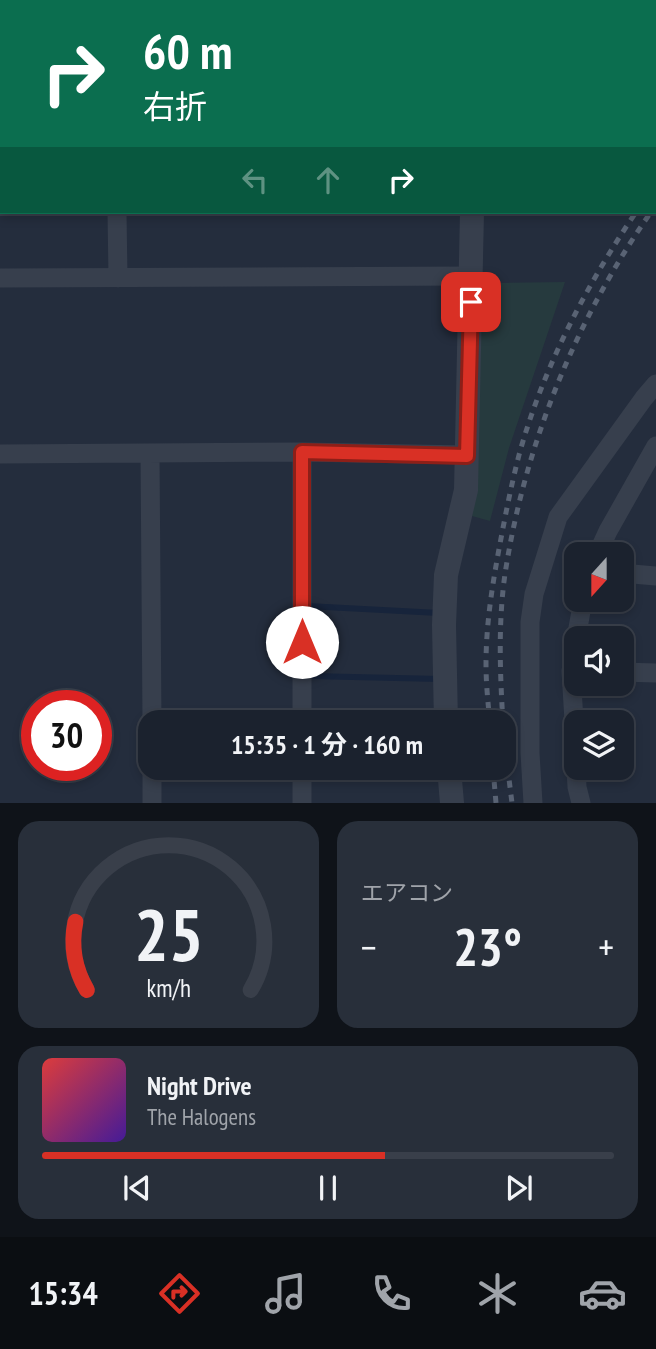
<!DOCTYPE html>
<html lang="ja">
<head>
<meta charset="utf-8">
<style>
	body { margin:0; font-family:"PT Sans Narrow","Noto Sans JP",sans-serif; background:#282f3a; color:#f1f3f6; height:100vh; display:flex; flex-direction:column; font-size:26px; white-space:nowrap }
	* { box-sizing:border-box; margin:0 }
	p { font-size:23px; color:#a0a4aa }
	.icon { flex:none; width:38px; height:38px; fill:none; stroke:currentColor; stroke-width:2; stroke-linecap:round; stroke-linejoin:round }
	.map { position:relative; height:803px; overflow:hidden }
	.panel { display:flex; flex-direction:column; gap:18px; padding:18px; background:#0f1319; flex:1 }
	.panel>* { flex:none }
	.guide { position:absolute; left:0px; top:0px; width:656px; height:214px; box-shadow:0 4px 10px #0003,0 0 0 2px #393f4a; background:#0b6e4f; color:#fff; overflow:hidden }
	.needle { width:46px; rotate:201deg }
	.tools { position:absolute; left:564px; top:542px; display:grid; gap:14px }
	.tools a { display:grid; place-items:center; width:70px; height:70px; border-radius:14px; background:#1b222e; box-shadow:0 4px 10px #0003,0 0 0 2px #393f4a; font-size:35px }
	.speed { position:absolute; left:21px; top:690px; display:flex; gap:14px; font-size:35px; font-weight:700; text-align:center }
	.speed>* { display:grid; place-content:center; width:91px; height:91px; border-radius:50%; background:#1b222e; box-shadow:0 4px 10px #0003,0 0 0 2px #393f4a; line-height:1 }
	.speed .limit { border:10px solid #d22; background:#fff; color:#111 }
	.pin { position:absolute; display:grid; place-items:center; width:60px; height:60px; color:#fff; margin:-30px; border-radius:14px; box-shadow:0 4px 10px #0006 }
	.me { position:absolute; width:77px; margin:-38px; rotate:0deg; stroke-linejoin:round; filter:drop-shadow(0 0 5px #0008) }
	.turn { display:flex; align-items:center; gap:24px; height:147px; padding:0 28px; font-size:32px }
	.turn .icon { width:91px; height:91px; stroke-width:2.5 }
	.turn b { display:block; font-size:49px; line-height:60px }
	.lanes { display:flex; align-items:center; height:66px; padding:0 28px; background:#0003; justify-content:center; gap:35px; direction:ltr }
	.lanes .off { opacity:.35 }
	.big { font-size:52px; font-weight:700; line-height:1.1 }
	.panel .tile { flex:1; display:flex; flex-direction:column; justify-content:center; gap:10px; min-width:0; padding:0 24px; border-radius:21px; background:#282f3a }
	.panel .dial { align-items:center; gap:0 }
	.dial svg { height:182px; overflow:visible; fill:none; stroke:#393f4a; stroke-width:7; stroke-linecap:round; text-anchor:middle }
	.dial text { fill:#f1f3f6; stroke:none }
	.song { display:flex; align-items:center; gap:21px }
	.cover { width:84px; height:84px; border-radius:10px; background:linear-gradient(135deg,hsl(0 70% 55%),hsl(260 70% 35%)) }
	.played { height:7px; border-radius:4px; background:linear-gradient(90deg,#d93025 60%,#393f4a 60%) }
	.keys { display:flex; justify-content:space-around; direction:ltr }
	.heat { display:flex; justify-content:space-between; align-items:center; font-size:38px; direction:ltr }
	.panel .tiles { flex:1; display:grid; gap:18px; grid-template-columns:1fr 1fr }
	.tile:last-child { grid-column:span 2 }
	.trip { position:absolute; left:138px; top:710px; width:378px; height:70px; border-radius:21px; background:#1b222e; box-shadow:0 4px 10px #0003,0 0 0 2px #393f4a; font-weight:700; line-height:70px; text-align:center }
	.tabs { display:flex; height:112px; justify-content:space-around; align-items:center; background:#0b0e12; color:#a0a4aa }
	.tabs .icon { width:49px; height:49px }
	.tabs .active { color:#d93025 }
	.tabs b { font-size:32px; color:#f1f3f6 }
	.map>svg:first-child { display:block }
	.green { fill:#263a3e }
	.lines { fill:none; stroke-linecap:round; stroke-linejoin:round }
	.stream { stroke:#17243b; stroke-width:6 }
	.minor { stroke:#373f4d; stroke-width:19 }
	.tertiary { stroke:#373f4d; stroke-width:24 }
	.rail { stroke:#596374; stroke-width:5; stroke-dasharray:7 7; stroke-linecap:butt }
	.route-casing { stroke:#8d1f18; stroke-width:18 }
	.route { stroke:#d93025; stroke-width:12 }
</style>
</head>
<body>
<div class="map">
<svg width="656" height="803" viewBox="0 0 656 803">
	<rect width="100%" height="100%" fill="#242d3d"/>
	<path class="green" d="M 565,282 L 509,448 L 490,521 L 472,516 L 478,283 Z"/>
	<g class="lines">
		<path class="stream" d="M 307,606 L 439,613
			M 309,676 L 440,679"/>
		<path class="minor" d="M 122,2 L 122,0
			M 244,2 L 244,0
			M 117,212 L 118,278
			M 0,278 L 471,276
			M 302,452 L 302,723
			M 150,453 L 152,723
			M 0,454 L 302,452 L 467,455
			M 597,555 L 608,531 L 656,446
			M 621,573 L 656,576
			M 576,639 L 583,600
			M 576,641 L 571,671 L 576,754
			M 621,672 L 656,673
			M 152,768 L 152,803
			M 302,768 L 302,803
			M 576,768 L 577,787 L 581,803
			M 533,803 L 530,753 L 530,622 L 534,594 L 558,517 L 644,398 L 656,384"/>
		<path class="tertiary" d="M 472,2 L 472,0
			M 446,723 L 444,625 L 446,575 L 466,490 L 472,212
			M 449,768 L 452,803"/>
		<path class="rail" d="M 654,184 L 656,182
			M 490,723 C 488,703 486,684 486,664 C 486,625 492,587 499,549 C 505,517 511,486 519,455 C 543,368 586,286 636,212
			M 503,723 C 500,673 498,623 505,574 C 525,444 576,319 651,212
			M 504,739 L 512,803
			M 493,768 L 496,803"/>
	</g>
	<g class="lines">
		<g class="route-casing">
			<path id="route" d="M 302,642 L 302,452 L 467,456 L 471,302"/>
		</g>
		<use href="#route" class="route"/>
	</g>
</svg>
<div class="tools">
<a><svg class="needle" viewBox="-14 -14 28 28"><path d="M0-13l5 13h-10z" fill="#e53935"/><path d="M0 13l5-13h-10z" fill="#a0a4aa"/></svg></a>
<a><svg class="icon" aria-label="sound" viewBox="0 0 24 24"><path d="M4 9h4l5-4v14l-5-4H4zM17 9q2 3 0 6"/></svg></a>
<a><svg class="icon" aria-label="layers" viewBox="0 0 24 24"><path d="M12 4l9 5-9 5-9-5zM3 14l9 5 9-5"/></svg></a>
</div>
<div class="speed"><div class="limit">30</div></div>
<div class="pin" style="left:471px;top:302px;background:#d93025"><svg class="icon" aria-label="arrive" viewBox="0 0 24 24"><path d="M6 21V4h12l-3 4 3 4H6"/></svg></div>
<svg class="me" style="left:302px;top:642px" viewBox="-20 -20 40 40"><circle r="19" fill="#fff"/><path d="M0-13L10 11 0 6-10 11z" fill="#d93025"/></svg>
<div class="trip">15:35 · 1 分 · 160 m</div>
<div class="guide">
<div class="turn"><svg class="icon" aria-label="right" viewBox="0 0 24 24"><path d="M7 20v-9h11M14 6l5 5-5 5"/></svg><div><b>60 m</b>右折</div></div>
<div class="lanes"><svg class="icon off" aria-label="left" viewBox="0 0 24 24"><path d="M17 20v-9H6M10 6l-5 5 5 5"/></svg><svg class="icon off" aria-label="ahead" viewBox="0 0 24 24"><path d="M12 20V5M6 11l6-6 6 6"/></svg><svg class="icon" aria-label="right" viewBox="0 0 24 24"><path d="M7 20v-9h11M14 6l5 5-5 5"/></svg></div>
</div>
</div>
<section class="panel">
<div class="tiles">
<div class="tile dial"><svg viewBox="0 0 100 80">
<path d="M14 69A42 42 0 1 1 86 69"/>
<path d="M14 69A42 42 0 0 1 9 39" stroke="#d93025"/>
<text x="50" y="56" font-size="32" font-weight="700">25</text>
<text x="50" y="72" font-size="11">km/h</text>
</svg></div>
<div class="tile"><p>エアコン</p>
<div class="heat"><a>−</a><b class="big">23°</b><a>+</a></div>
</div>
<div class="tile">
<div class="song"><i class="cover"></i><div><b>Night Drive</b><p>The Halogens</p></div></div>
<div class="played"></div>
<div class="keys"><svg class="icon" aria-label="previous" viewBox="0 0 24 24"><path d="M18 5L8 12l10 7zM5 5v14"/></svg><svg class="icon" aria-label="pause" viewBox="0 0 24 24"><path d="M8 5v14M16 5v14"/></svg><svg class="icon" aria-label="next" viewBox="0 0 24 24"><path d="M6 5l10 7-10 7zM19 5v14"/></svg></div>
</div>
</div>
</section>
<nav class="tabs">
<b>15:34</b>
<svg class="icon active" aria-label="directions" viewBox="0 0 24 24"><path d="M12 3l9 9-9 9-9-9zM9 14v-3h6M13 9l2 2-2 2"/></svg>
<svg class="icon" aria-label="music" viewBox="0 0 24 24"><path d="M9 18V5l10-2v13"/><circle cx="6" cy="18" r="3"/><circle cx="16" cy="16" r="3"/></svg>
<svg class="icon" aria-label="phone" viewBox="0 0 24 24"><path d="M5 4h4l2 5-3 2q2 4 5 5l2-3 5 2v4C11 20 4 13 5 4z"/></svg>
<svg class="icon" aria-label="climate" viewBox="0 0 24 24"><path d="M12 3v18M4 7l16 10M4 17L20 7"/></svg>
<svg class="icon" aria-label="car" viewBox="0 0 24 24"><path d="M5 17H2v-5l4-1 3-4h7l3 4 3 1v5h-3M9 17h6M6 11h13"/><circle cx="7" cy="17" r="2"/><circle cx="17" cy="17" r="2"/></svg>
</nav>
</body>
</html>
